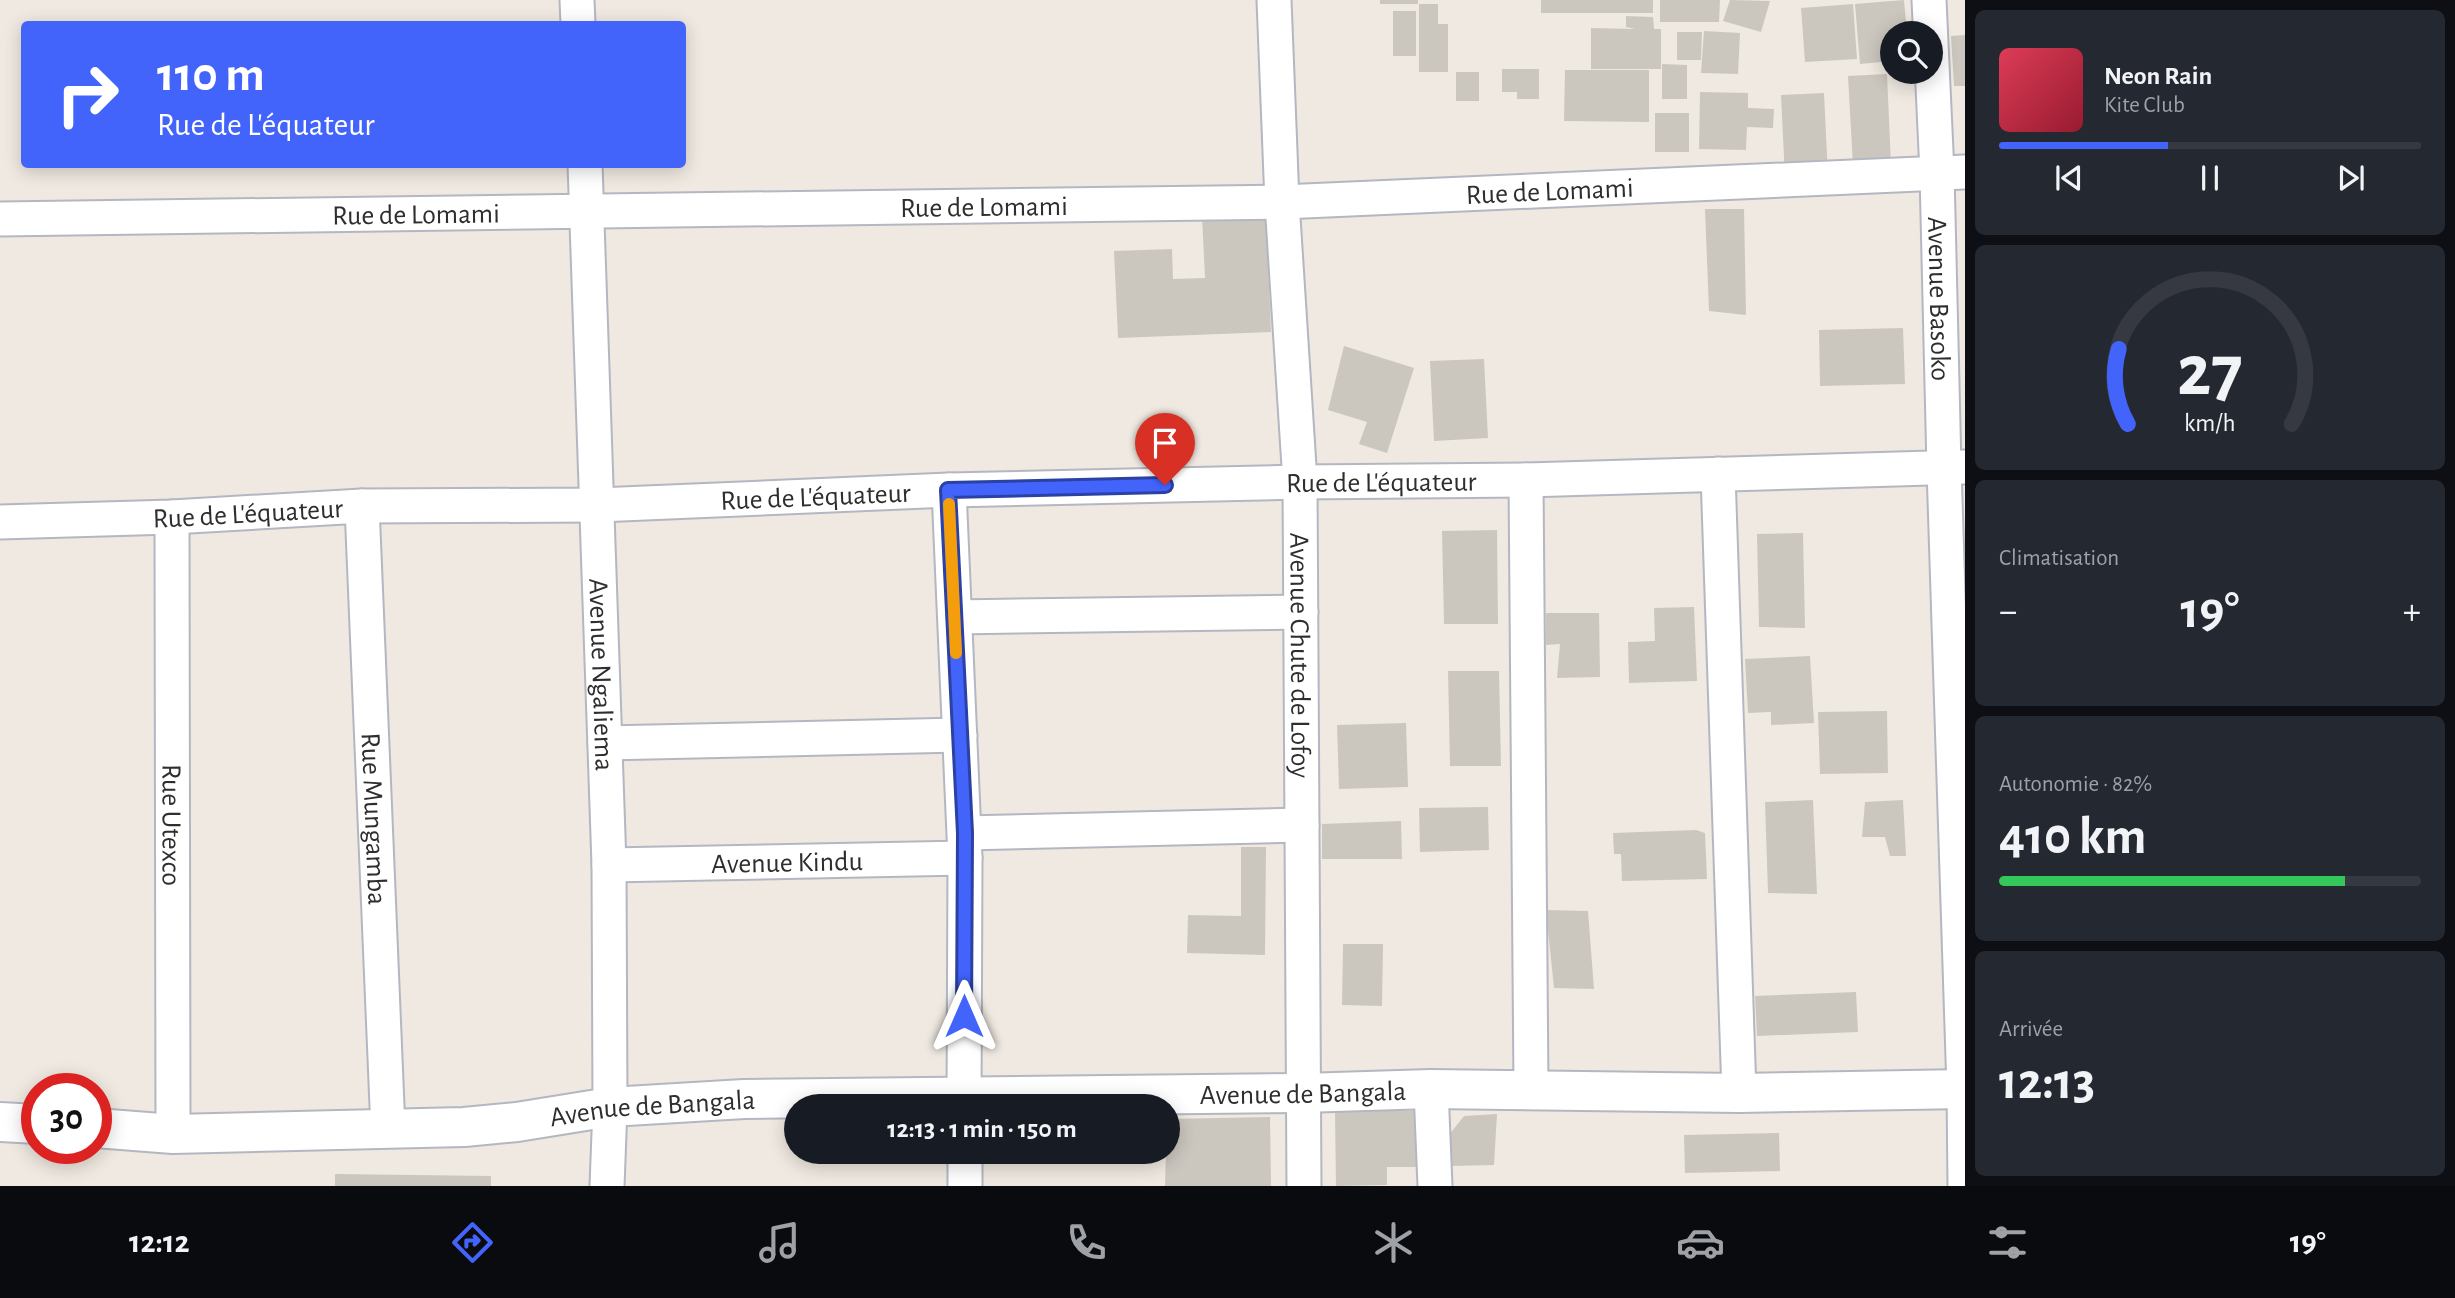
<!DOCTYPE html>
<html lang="fr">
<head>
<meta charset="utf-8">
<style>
	body { margin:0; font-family:"Alegreya Sans",sans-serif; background:#242831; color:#f1f3f6; height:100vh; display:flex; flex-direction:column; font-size:26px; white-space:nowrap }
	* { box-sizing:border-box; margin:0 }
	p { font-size:23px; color:#9ea1a6 }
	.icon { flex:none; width:38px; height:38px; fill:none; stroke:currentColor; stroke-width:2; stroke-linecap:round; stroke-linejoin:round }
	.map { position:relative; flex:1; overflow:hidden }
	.drawer { display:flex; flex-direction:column; gap:10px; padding:10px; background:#0d0f14; width:490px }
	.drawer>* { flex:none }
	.guide { position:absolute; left:21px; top:21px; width:665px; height:147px; border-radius:7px; box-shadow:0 4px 18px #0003; background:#4264fb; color:#fff; overflow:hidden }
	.tools { position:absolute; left:1880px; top:21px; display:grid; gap:14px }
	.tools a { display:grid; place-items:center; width:63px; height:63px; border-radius:50%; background:#171b24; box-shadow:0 4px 18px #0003; font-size:35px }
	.speed { position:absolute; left:21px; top:1073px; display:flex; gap:14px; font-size:35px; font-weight:700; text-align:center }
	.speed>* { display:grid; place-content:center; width:91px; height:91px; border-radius:50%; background:#171b24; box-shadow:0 4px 18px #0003; line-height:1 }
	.speed .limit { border:10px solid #d22; background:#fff; color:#111 }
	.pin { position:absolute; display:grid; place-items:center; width:60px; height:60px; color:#fff; margin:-72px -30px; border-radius:50% 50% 50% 0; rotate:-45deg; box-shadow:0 0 7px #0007 }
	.pin .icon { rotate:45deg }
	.me { position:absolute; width:77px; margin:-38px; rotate:0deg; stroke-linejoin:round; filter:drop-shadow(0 0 5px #0008) }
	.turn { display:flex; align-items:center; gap:24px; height:147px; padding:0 21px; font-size:32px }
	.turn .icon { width:91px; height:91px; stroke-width:2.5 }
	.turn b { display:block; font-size:49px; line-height:60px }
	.big { font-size:52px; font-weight:700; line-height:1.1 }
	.drawer .card { flex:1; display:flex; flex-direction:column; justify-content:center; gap:10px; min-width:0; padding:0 24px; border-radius:10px; background:#242831 }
	.drawer .dial { align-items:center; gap:0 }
	.dial svg { height:182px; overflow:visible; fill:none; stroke:#363941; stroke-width:7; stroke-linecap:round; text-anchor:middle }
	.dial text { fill:#f1f3f6; stroke:none }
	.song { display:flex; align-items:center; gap:21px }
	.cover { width:84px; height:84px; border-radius:10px; background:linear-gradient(135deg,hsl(350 70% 55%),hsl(350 70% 35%)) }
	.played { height:7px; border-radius:4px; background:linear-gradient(90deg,#4264fb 40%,#363941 40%) }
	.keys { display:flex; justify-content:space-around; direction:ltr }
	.heat { display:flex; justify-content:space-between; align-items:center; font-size:38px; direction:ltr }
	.charge { height:10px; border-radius:5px; background:linear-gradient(90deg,#34c759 82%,#363941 0) }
	.trip { position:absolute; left:784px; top:1094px; width:396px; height:70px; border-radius:35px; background:#171b24; box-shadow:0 4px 18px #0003; font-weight:700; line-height:70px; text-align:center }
	.menu { display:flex; height:112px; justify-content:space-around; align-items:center; background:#090b0e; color:#9ea1a6 }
	.menu .icon { width:49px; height:49px }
	.menu .active { color:#4264fb }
	.menu b { font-size:32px; color:#f1f3f6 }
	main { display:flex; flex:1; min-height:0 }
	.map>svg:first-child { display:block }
	.building { fill:#cbc7bf }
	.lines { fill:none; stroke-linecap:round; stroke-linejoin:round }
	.street-casing { stroke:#b4b7c1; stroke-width:37 }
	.secondary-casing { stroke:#b4b7c1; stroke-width:42 }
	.street { stroke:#fff; stroke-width:33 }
	.secondary { stroke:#fff; stroke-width:38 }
	.route-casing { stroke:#2b41a3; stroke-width:18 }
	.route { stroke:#4264fb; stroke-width:12 }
	.slow { stroke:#f59e0b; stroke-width:12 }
	.labels { text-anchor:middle; stroke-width:6; stroke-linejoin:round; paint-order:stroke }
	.street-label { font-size:28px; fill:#2e2e2e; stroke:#fff }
</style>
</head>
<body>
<main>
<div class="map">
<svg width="1965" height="1186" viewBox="0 0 1965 1186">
	<rect width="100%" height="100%" fill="#efe9e1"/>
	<path class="building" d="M 1380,0 L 1418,0 L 1418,4 L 1380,4 Z
		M 1541,0 L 1653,0 L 1653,13 L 1541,13 Z
		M 1660,0 L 1720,0 L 1719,22 L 1660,22 Z
		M 1730,0 L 1770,1 L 1761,32 L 1723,21 Z
		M 1904,0 L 1907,33 L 1892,33 L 1892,61 L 1860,64 L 1855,4 Z
		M 1419,4 L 1438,4 L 1438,24 L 1448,24 L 1448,72 L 1419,72 Z
		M 1853,4 L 1857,59 L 1805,62 L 1801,8 Z
		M 1393,11 L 1416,11 L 1416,56 L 1393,56 Z
		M 1626,16 L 1653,17 L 1654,29 L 1661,29 L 1661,69 L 1591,69 L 1591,28 L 1635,29 L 1626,27 Z
		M 1704,31 L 1740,33 L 1738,74 L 1701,73 Z
		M 1677,32 L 1702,32 L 1701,60 L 1677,60 Z
		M 1965,35 L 1965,86 L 1954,86 L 1951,36 Z
		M 1662,64 L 1687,65 L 1687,99 L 1662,99 Z
		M 1502,69 L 1539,69 L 1539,99 L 1517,99 L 1517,92 L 1502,92 Z
		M 1565,70 L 1649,70 L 1649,122 L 1564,121 Z
		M 1456,72 L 1479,72 L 1479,101 L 1456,101 Z
		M 1887,74 L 1891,165 L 1853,166 L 1848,76 Z
		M 1700,92 L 1748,93 L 1748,108 L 1774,109 L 1773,128 L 1747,127 L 1746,150 L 1699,149 Z
		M 1824,93 L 1828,176 L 1785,178 L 1781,95 Z
		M 1655,113 L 1689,113 L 1689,152 L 1655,152 Z
		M 1705,209 L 1744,209 L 1746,315 L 1709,311 Z
		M 1266,213 L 1271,332 L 1118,338 L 1114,251 L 1172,249 L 1173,279 L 1205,278 L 1202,215 Z
		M 1903,328 L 1905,384 L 1820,386 L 1819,330 Z
		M 1344,346 L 1414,368 L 1387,453 L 1359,444 L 1367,422 L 1328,410 Z
		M 1484,359 L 1488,438 L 1434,441 L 1430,361 Z
		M 1497,530 L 1498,624 L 1444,624 L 1442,531 Z
		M 1803,533 L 1805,628 L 1759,627 L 1757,534 Z
		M 1694,607 L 1697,681 L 1629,683 L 1628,642 L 1655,641 L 1654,608 Z
		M 1546,613 L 1599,613 L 1600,677 L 1557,678 L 1560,644 L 1546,645 Z
		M 1810,656 L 1814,723 L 1771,725 L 1771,712 L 1748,713 L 1745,659 Z
		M 1448,671 L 1499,671 L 1501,766 L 1450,766 Z
		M 1887,711 L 1888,773 L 1820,774 L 1818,712 Z
		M 1406,723 L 1408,787 L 1339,789 L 1337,725 Z
		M 1813,800 L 1817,894 L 1768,893 L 1765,802 Z
		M 1903,800 L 1906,856 L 1890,856 L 1885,837 L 1862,837 L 1865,802 Z
		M 1488,807 L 1489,850 L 1420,852 L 1419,808 Z
		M 1401,821 L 1402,859 L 1322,859 L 1322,824 Z
		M 1696,830 L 1705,833 L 1707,879 L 1622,881 L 1621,854 L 1614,854 L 1613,833 Z
		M 1241,847 L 1266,847 L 1265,955 L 1187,953 L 1188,915 L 1241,916 Z
		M 1546,910 L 1588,911 L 1594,989 L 1554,988 Z
		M 1343,944 L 1383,944 L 1382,1006 L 1342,1005 Z
		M 1856,992 L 1858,1032 L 1757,1036 L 1755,996 Z
		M 1335,1111 L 1417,1111 L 1418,1167 L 1387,1167 L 1387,1185 L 1336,1186 Z
		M 1497,1114 L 1494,1165 L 1451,1166 L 1448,1136 L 1464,1116 Z
		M 1270,1117 L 1271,1186 L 1165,1186 L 1167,1119 Z
		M 1779,1133 L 1780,1171 L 1685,1173 L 1684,1135 Z
		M 335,1174 L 491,1176 L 491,1186 L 335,1186 Z"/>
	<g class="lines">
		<g class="street-casing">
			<g id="street">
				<path d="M 577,0 L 578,24"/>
				<path id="s1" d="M 1274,0 L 1282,202 L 1300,482 L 1304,1186"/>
				<path id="s2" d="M 1929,0 L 1937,173 L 1944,468 L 1964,1089 L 1965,1186"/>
				<path id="s3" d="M 585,164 L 609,865 L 610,1107 L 607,1186"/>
				<path id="s4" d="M 0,219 L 1282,202 L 1965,172"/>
				<path d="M 1718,474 L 1739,1093"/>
				<path d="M 1526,480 L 1531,1089"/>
				<path d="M 949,490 L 965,858 L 964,1106"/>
				<path id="s5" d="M 362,506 L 388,1130"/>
				<path id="s6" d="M 172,517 L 173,1134"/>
				<path id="s7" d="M 0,522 L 172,517 L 362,506 L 598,505 L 949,490 L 1300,482 L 1526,480 L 1965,467"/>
				<path d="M 955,617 L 1301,612"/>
				<path d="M 605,743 L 960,735"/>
				<path d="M 965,833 L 1302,825"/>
				<path id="s8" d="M 609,865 L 965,858"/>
				<path d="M 1431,1089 L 1435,1186"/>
				<path d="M 965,1152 L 965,1186"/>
			</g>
		</g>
		<g class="secondary-casing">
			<g id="secondary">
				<path d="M 0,1122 L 37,1124"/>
				<path id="s9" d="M 96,1128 L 173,1134 L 464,1127 L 517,1122 L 610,1107 L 744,1099 L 1302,1093 L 1431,1089 L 1739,1093 L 1965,1089"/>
			</g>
		</g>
		<use href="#street" class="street"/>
		<use href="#secondary" class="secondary"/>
	</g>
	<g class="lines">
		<g class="route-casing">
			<path id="route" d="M 964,1016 L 965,833 L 948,490 L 1165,485"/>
		</g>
		<use href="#route" class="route"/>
		<path class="slow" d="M 949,504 L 956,653"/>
	</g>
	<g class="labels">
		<g class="street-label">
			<text dy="10" stroke="none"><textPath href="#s4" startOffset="1550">Rue de Lomami</textPath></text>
			<text dy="10" stroke="none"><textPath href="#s4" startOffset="984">Rue de Lomami</textPath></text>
			<text dy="10" stroke="none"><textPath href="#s4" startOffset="416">Rue de Lomami</textPath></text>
			<text dy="10" stroke="none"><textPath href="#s2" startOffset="299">Avenue Basoko</textPath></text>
			<text dy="10" stroke="none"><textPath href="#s7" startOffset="1382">Rue de L'équateur</textPath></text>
			<text dy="10" stroke="none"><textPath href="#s7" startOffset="816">Rue de L'équateur</textPath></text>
			<text dy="10" stroke="none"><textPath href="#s7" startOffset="248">Rue de L'équateur</textPath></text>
			<text dy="10" stroke="none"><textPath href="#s1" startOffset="656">Avenue Chute de Lofoy</textPath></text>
			<text dy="10" stroke="none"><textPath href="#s3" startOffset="511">Avenue Ngaliema</textPath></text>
			<text dy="10" stroke="none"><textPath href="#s5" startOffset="313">Rue Mungamba</textPath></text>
			<text dy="10" stroke="none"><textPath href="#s6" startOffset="308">Rue Utexco</textPath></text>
			<text dy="10" stroke="none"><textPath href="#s8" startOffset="178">Avenue Kindu</textPath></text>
			<text dy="10" stroke="none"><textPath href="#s9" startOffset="1209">Avenue de Bangala</textPath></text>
			<text dy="10" stroke="none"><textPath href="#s9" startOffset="558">Avenue de Bangala</textPath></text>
		</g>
	</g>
</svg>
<div class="tools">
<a><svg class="icon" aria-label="search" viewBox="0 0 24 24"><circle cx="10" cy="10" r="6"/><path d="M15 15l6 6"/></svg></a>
</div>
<div class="speed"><div class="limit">30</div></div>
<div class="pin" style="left:1165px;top:485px;background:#d93025"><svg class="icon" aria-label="arrive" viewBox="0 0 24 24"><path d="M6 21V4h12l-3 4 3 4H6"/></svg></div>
<svg class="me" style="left:964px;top:1016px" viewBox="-20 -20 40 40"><path d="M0-17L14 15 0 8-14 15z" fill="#4264fb" stroke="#fff" stroke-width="4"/></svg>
<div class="trip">12:13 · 1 min · 150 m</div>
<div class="guide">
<div class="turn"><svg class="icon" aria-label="right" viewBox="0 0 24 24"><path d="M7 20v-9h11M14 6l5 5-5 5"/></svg><div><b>110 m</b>Rue de L'équateur</div></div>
</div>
</div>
<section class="drawer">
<div class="card">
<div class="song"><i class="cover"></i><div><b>Neon Rain</b><p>Kite Club</p></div></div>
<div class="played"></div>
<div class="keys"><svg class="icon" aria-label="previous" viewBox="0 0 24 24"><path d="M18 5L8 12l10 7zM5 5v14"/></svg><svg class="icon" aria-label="pause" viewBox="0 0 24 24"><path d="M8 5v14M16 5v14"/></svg><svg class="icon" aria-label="next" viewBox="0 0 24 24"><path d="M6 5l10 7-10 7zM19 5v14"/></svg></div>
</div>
<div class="card dial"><svg viewBox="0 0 100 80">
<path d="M14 69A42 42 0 1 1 86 69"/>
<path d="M14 69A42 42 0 0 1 10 36" stroke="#4264fb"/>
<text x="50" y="56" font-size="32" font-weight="700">27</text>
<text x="50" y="72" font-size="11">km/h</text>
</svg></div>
<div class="card"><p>Climatisation</p>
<div class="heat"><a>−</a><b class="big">19°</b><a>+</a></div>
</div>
<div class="card"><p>Autonomie · 82%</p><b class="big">410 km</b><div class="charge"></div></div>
<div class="card"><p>Arrivée</p><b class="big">12:13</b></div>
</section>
</main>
<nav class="menu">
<b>12:12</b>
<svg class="icon active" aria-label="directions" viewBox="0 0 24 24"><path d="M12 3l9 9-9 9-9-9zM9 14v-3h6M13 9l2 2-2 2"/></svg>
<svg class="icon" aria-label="music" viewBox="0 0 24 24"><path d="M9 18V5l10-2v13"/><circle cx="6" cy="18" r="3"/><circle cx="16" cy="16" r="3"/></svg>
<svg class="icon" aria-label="phone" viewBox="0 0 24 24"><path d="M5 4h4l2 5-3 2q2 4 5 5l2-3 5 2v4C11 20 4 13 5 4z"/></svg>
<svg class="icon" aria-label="climate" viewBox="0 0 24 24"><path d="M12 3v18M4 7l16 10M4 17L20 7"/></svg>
<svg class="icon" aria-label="car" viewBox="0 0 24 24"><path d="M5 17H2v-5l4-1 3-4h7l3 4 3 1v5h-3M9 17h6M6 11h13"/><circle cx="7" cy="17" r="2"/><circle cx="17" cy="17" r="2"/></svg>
<svg class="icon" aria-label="filters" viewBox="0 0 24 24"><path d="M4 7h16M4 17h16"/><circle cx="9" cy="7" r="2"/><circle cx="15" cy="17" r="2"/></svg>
<b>19°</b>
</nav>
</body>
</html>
